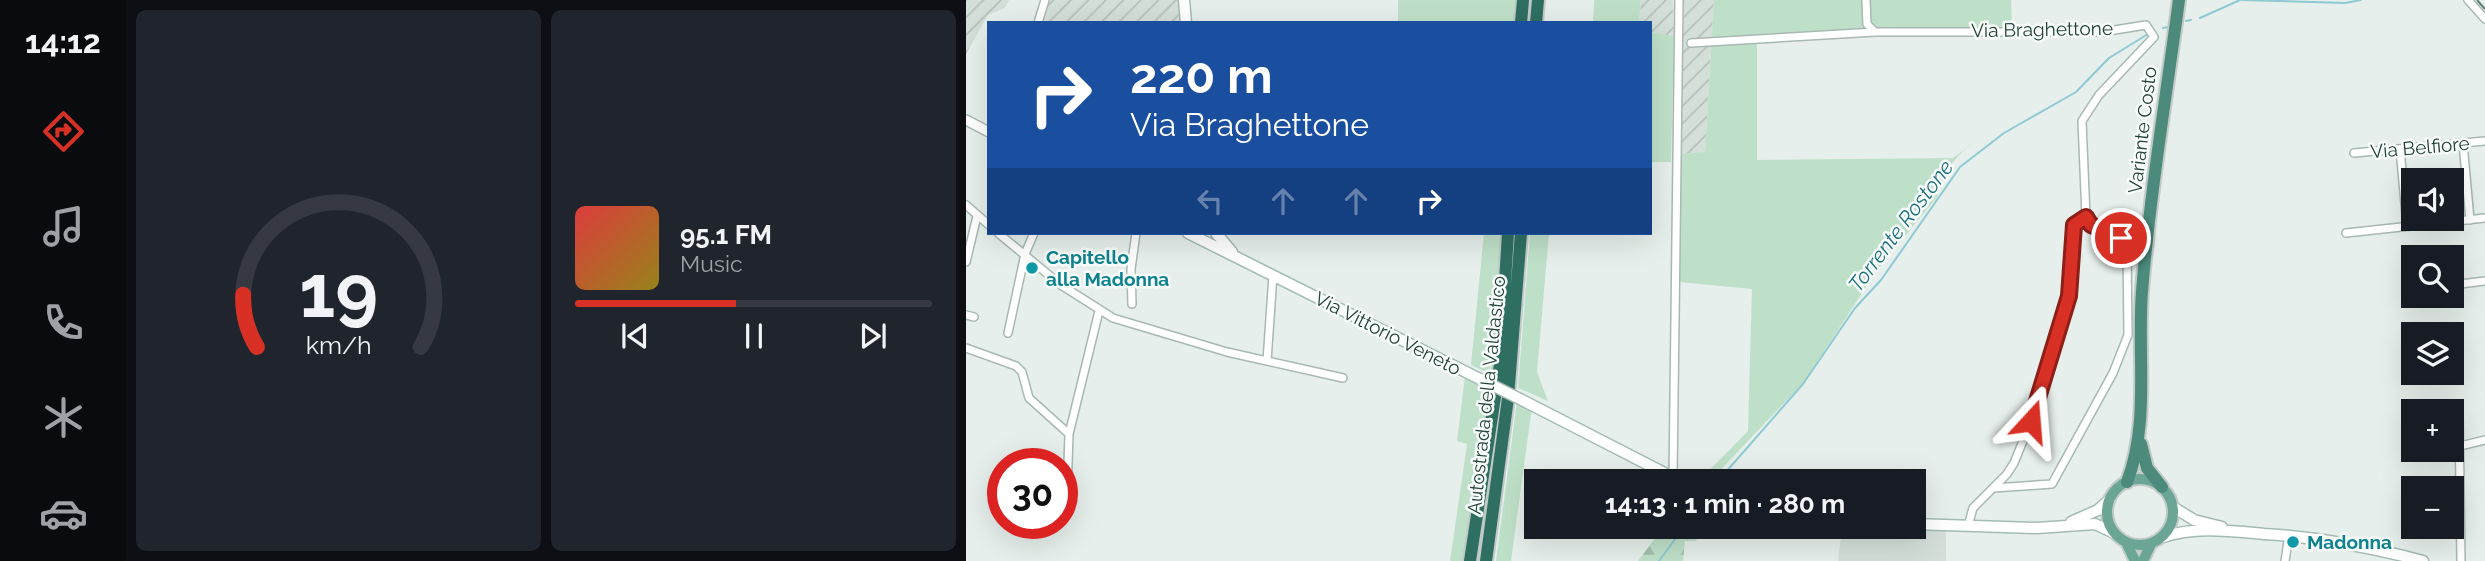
<!DOCTYPE html>
<html lang="en">
<head>
<meta charset="utf-8">
<style>
	body { margin:0; font-family:Raleway,sans-serif; background:#20242c; color:#f1f3f6; height:100vh; display:flex; flex-direction:column; font-size:26px; white-space:nowrap }
	* { box-sizing:border-box; margin:0 }
	p { font-size:23px; color:#9ea1a6 }
	.icon { flex:none; width:38px; height:38px; fill:none; stroke:currentColor; stroke-width:2; stroke-linecap:round; stroke-linejoin:round }
	.map { position:relative; flex:1; overflow:hidden }
	.panel { display:flex; flex-direction:column; gap:10px; padding:10px; background:#0d0f14; width:840px }
	.panel>* { flex:none }
	.hud { position:absolute; left:21px; top:21px; width:665px; height:214px; border-radius:0px; box-shadow:0 7px 28px #0002; background:#1a4fa0; color:#fff; overflow:hidden }
	.tools { position:absolute; left:1435px; top:168px; display:grid; gap:14px }
	.tools a { display:grid; place-items:center; width:63px; height:63px; border-radius:0px; background:#171b24; box-shadow:0 7px 28px #0002; font-size:35px }
	.speed { position:absolute; left:21px; top:448px; display:flex; gap:14px; font-size:35px; font-weight:700; text-align:center }
	.speed>* { display:grid; place-content:center; width:91px; height:91px; border-radius:50%; background:#171b24; box-shadow:0 7px 28px #0002; line-height:1 }
	.speed .limit { border:10px solid #d22; background:#fff; color:#111 }
	.pin { position:absolute; display:grid; place-items:center; width:60px; height:60px; color:#fff; margin:-30px; border:4px solid #fff; border-radius:50%; box-shadow:0 2px 7px #0007 }
	.me { position:absolute; width:77px; margin:-38px; rotate:19deg; stroke-linejoin:round; filter:drop-shadow(0 0 5px #0008) }
	.turn { display:flex; align-items:center; gap:24px; height:147px; padding:0 28px; font-size:32px }
	.turn .icon { width:91px; height:91px; stroke-width:2.5 }
	.turn b { display:block; font-size:49px; line-height:60px }
	.lanes { display:flex; align-items:center; height:66px; padding:0 28px; background:#0003; justify-content:center; gap:35px; direction:ltr }
	.lanes .off { opacity:.35 }
	.panel .card { flex:1; display:flex; flex-direction:column; justify-content:center; gap:10px; min-width:0; padding:0 24px; border-radius:10px; background:#20242c }
	.panel .dial { align-items:center; gap:0 }
	.dial svg { height:182px; overflow:visible; fill:none; stroke:#363941; stroke-width:7; stroke-linecap:round; text-anchor:middle }
	.dial text { fill:#f1f3f6; stroke:none }
	.song { display:flex; align-items:center; gap:21px }
	.cover { width:84px; height:84px; border-radius:10px; background:linear-gradient(135deg,hsl(0 70% 55%),hsl(50 70% 35%)) }
	.played { height:7px; border-radius:4px; background:linear-gradient(90deg,#d93025 45%,#363941 45%) }
	.keys { display:flex; justify-content:space-around; direction:ltr }
	.panel .tiles { flex:1; display:grid; gap:10px; grid-template-columns:repeat(2,1fr) }
	.trip { position:absolute; left:558px; top:469px; width:402px; height:70px; border-radius:0px; background:#171b24; box-shadow:0 7px 28px #0002; font-weight:700; line-height:70px; text-align:center }
	main { display:flex; flex:1; min-height:0 }
	.tab-bar { display:flex; flex-direction:column; width:126px; justify-content:space-around; align-items:center; background:#090b0e; color:#9ea1a6 }
	.tab-bar .icon { width:49px; height:49px }
	.tab-bar .active { color:#d93025 }
	.tab-bar b { font-size:32px; color:#f1f3f6 }
	.map>svg:first-child { display:block }
	.built { fill:#d4dfda }
	.industrial { fill:url(#industrial-furrows) }
	.grass { fill:#bfe0c8 }
	.forest { fill:url(#forest-firs) }
	.lines { fill:none; stroke-linecap:round; stroke-linejoin:round }
	.stream { stroke:#8ec9d4; stroke-width:2 }
	.minor-casing { stroke:#a8b8b2; stroke-width:10 }
	.tertiary-casing { stroke:#a8b8b2; stroke-width:12 }
	.secondary-casing { stroke:#a4bbb3; stroke-width:13 }
	.primary-casing { stroke:#c2cac8; stroke-width:14 }
	.trunk-casing { stroke:#c2cac8; stroke-width:16 }
	.motorway-casing { stroke:#c2cac8; stroke-width:16 }
	.minor { stroke:#fff; stroke-width:7 }
	.tertiary { stroke:#fff; stroke-width:9 }
	.secondary { stroke:#fff; stroke-width:10 }
	.primary { stroke:#6aa596; stroke-width:10 }
	.trunk { stroke:#4c8a7c; stroke-width:12 }
	.motorway { stroke:#2f6f62; stroke-width:12 }
	.rail { stroke:#5f7d75; stroke-width:2; stroke-dasharray:14 7; stroke-linecap:butt }
	.secondary-bridge-casing { stroke:#a4bbb3; stroke-width:13; stroke-linecap:butt }
	.secondary-bridge { stroke:#fff; stroke-width:10 }
	.route-casing { stroke:#8d1f18; stroke-width:18 }
	.route { stroke:#d93025; stroke-width:12 }
	.culture-dot { fill:#0f9aa8; stroke:#f7fbf9; stroke-width:2.5 }
	.labels { text-anchor:middle; stroke-width:5; stroke-linejoin:round; paint-order:stroke }
	.street-label { font-size:19px; fill:#24423a; stroke:#f7fbf9 }
	.culture-label { font-size:19px; font-weight:bold; fill:#0d838f; stroke:#f7fbf9; text-anchor:start }
	.water-label { font-size:21px; font-style:italic; fill:#1c6f80; stroke:#f7fbf9 }
</style>
</head>
<body>
<main>
<nav class="tab-bar">
<b>14:12</b>
<svg class="icon active" aria-label="directions" viewBox="0 0 24 24"><path d="M12 3l9 9-9 9-9-9zM9 14v-3h6M13 9l2 2-2 2"/></svg>
<svg class="icon" aria-label="music" viewBox="0 0 24 24"><path d="M9 18V5l10-2v13"/><circle cx="6" cy="18" r="3"/><circle cx="16" cy="16" r="3"/></svg>
<svg class="icon" aria-label="phone" viewBox="0 0 24 24"><path d="M5 4h4l2 5-3 2q2 4 5 5l2-3 5 2v4C11 20 4 13 5 4z"/></svg>
<svg class="icon" aria-label="climate" viewBox="0 0 24 24"><path d="M12 3v18M4 7l16 10M4 17L20 7"/></svg>
<svg class="icon" aria-label="car" viewBox="0 0 24 24"><path d="M5 17H2v-5l4-1 3-4h7l3 4 3 1v5h-3M9 17h6M6 11h13"/><circle cx="7" cy="17" r="2"/><circle cx="17" cy="17" r="2"/></svg>
</nav>
<section class="panel">
<div class="tiles">
<div class="card dial"><svg viewBox="0 0 100 80">
<path d="M14 69A42 42 0 1 1 86 69"/>
<path d="M14 69A42 42 0 0 1 8 46" stroke="#d93025"/>
<text x="50" y="56" font-size="32" font-weight="700">19</text>
<text x="50" y="72" font-size="11">km/h</text>
</svg></div>
<div class="card">
<div class="song"><i class="cover"></i><div><b>95.1 FM</b><p>Music</p></div></div>
<div class="played"></div>
<div class="keys"><svg class="icon" aria-label="previous" viewBox="0 0 24 24"><path d="M18 5L8 12l10 7zM5 5v14"/></svg><svg class="icon" aria-label="pause" viewBox="0 0 24 24"><path d="M8 5v14M16 5v14"/></svg><svg class="icon" aria-label="next" viewBox="0 0 24 24"><path d="M6 5l10 7-10 7zM19 5v14"/></svg></div>
</div>
</div>
</section>
<div class="map">
<svg width="1519" height="561" viewBox="0 0 1519 561">
	<defs>
		<pattern id="industrial-furrows" width="10" height="10" patternUnits="userSpaceOnUse" patternTransform="scale(1.75)"><rect width="10" height="10" fill="#d4dfda"/><path d="M-1 1l2-2M0 10L10 0M9 11l2-2" fill="none" stroke="#b6c1bc"/></pattern>
		<pattern id="forest-firs" width="22" height="20" patternUnits="userSpaceOnUse" patternTransform="scale(1.75)"><rect width="22" height="20" fill="#bfe0c8"/><path d="M5 1l3.5 6h-7zM16 11l3.5 6h-7z" fill="#a4c1ad"/></pattern>
	</defs>
	<rect width="100%" height="100%" fill="#e6efeb"/>
	<path class="built" d="M 876,527 L 980,529 L 980,561 L 872,561 Z"/>
	<path class="industrial" d="M 0,0 L 43,0 L 39,8 L 22,15 L 0,54 Z
		M 84,0 L 214,0 L 216,23 L 78,23 Z
		M 675,0 L 707,0 L 708,36 L 684,32 L 684,23 L 673,23 Z
		M 716,0 L 748,0 L 739,153 L 715,154 Z"/>
	<path class="grass" d="M 432,0 L 552,0 L 550,23 L 432,23 Z
		M 628,0 L 675,0 L 673,23 L 627,23 Z
		M 748,0 L 1045,0 L 1046,27 L 791,34 L 791,160 L 987,158 L 1014,138 L 997,151 L 980,170 L 971,197 L 911,270 L 838,382 L 744,481 L 733,481 L 782,431 L 786,289 L 713,282 L 711,235 L 715,154 L 739,152 Z
		M 684,32 L 708,36 L 705,162 L 684,162 Z
		M 518,233 L 535,233 L 524,374 L 505,365 Z
		M 564,233 L 583,233 L 571,372 L 582,401 L 552,388 Z
		M 499,376 L 523,387 L 500,561 L 484,561 L 501,444 L 491,441 Z
		M 551,401 L 566,407 L 545,561 L 530,561 Z"/>
	<path class="forest" d="M 705,527 L 735,527 L 730,541 L 719,541 L 717,561 L 672,561 L 693,533 L 698,535 Z"/>
	<g class="lines">
		<path class="stream" d="M 1276,0 L 1379,3 L 1395,0
			M 1234,18 L 1274,0
			M 1220,21 L 1225,20
			M 1197,28 L 1202,27
			M 752,481 L 837,384 L 889,308 L 915,280 L 994,167 L 1038,133 L 1110,92 L 1143,58 L 1182,34
			M 693,561 L 718,527"/>
		<g class="minor-casing">
			<path id="minor" d="M 900,0 L 901,24 L 909,32 L 1136,32 L 1180,25 L 1188,37 L 1133,95 L 1116,121 L 1120,217 C 1130,233 1157,231 1161,249 L 1162,335 L 1147,373 L 1086,484 L 1028,488
				M 1502,0 L 1519,19
				M 72,23 L 79,0
				M 725,43 L 909,32
				M 1497,143 L 1504,220
				M 1434,149 L 1441,226
				M 1388,153 L 1519,141
				M 0,205 L 23,225
				M 32,233 L 95,285 L 147,318 L 261,352 L 377,378
				M 1380,233 L 1519,218
				M 0,262 L 11,216
				M 1486,285 L 1519,281
				M 166,304 L 165,269 L 170,233
				M 0,315 L 8,317
				M 42,333 L 59,254 L 68,233
				M 0,348 L 50,366 L 56,372 L 63,398 L 103,434 L 101,493
				M 301,361 L 307,275
				M 1493,416 L 1495,561
				M 103,434 L 133,311
				M 1486,448 L 1519,440
				M 707,478 L 713,0
				M 1462,488 L 1493,486
				M 1446,489 L 1447,489
				M 1002,526 L 1007,508 L 1041,474 L 1048,463 L 1074,399 L 1103,296 L 1108,225 L 1120,217
				M 1319,561 L 1323,535"/>
		</g>
		<g class="tertiary-casing">
			<path id="tertiary" d="M 0,120 L 23,132"/>
		</g>
		<g class="secondary-casing">
			<path id="secondary" d="M 218,0 L 220,23
				M 222,233 L 514,379
				M 250,233 L 266,252
				M 556,400 L 714,481
				M 1207,507 L 1228,520 L 1256,527
				M 1105,522 L 1132,510 L 1144,499
				M 948,524 L 1071,528 L 1129,524 L 1148,533
				M 1197,537 C 1229,526 1265,531 1298,534 C 1353,537 1404,547 1457,561"/>
		</g>
		<g class="primary-casing">
			<path id="primary" d="M1141 512a33 33 0 1 1 66 0a33 33 0 1 1-66 0Z
				M 1160,542 L 1169,561
				M 1177,561 L 1185,544"/>
		</g>
		<g class="trunk-casing">
			<path id="trunk" d="M 1175,444 L 1181,468 L 1196,487
				M 1161,482 C 1184,423 1171,354 1176,291 C 1184,194 1200,97 1213,0"/>
		</g>
		<g class="motorway-casing">
			<path id="motorway" d="M 555,23 L 557,0
				M 570,23 L 572,0
				M 504,561 L 534,364 L 542,233
				M 520,561 L 542,398 L 555,233"/>
		</g>
		<use href="#minor" class="minor"/>
		<use href="#tertiary" class="tertiary"/>
		<use href="#secondary" class="secondary"/>
		<use href="#primary" class="primary"/>
		<use href="#trunk" class="trunk"/>
		<use href="#motorway" class="motorway"/>
		<path class="rail" d="M 1511,0 L 1519,9"/>
		<g class="secondary-bridge-casing">
			<path id="secondary-bridge" d="M 514,379 L 556,400"/>
		</g>
		<use href="#secondary-bridge" class="secondary-bridge"/>
	</g>
	<g class="lines">
		<g class="route-casing">
			<path id="route" d="M 1065,421 L 1103,296 L 1108,225 L 1120,217 L 1125,225 L 1155,238"/>
		</g>
		<use href="#route" class="route"/>
	</g>
	<g class="culture-dot">
		<circle cx="66" cy="268" r="7"/>
		<circle cx="1327" cy="542" r="7"/>
	</g>
	<g class="labels">
		<g class="street-label">
			<text transform="translate(1076 29) rotate(-1)" y="7">Via Braghettone</text>
			<text transform="translate(1176 130) rotate(-83)" y="7">Variante Costo</text>
			<text transform="translate(1454 147) rotate(-5)" y="7">Via Belfiore</text>
			<text transform="translate(422 333) rotate(27)" y="7">Via Vittorio Veneto</text>
			<text transform="translate(520 395) rotate(-84)" y="7">Autostrada della Valdastico</text>
		</g>
		<g class="culture-label">
			<text x="80" y="264">Capitello<tspan x="80" dy="22">alla Madonna</tspan></text>
			<text x="1341" y="549">Madonna</text>
		</g>
		<g class="water-label">
			<text transform="translate(935 226) rotate(-53)" y="7">Torrente Rostone</text>
		</g>
	</g>
</svg>
<div class="tools">
<a><svg class="icon" aria-label="sound" viewBox="0 0 24 24"><path d="M4 9h4l5-4v14l-5-4H4zM17 9q2 3 0 6"/></svg></a>
<a><svg class="icon" aria-label="search" viewBox="0 0 24 24"><circle cx="10" cy="10" r="6"/><path d="M15 15l6 6"/></svg></a>
<a><svg class="icon" aria-label="layers" viewBox="0 0 24 24"><path d="M12 4l9 5-9 5-9-5zM3 14l9 5 9-5"/></svg></a>
<a>+</a>
<a>−</a>
</div>
<div class="speed"><div class="limit">30</div></div>
<div class="pin" style="left:1155px;top:238px;background:#d93025"><svg class="icon" aria-label="arrive" viewBox="0 0 24 24"><path d="M6 21V4h12l-3 4 3 4H6"/></svg></div>
<svg class="me" style="left:1065px;top:421px" viewBox="-20 -20 40 40"><path d="M0-17L14 15 0 8-14 15z" fill="#d93025" stroke="#fff" stroke-width="4"/></svg>
<div class="trip">14:13 · 1 min · 280 m</div>
<div class="hud">
<div class="turn"><svg class="icon" aria-label="right" viewBox="0 0 24 24"><path d="M7 20v-9h11M14 6l5 5-5 5"/></svg><div><b>220 m</b>Via Braghettone</div></div>
<div class="lanes"><svg class="icon off" aria-label="left" viewBox="0 0 24 24"><path d="M17 20v-9H6M10 6l-5 5 5 5"/></svg><svg class="icon off" aria-label="ahead" viewBox="0 0 24 24"><path d="M12 20V5M6 11l6-6 6 6"/></svg><svg class="icon off" aria-label="ahead" viewBox="0 0 24 24"><path d="M12 20V5M6 11l6-6 6 6"/></svg><svg class="icon" aria-label="right" viewBox="0 0 24 24"><path d="M7 20v-9h11M14 6l5 5-5 5"/></svg></div>
</div>
</div>
</main>
</body>
</html>
